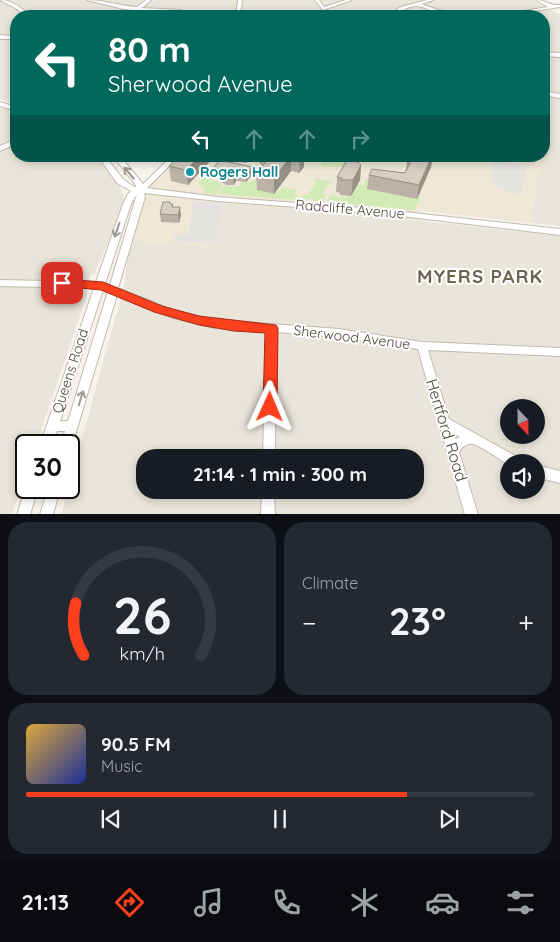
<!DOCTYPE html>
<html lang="en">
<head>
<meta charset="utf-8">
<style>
	body { margin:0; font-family:Quicksand,sans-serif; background:#242831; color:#f1f3f6; height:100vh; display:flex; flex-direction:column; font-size:19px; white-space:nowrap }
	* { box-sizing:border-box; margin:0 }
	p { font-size:16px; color:#9ea1a6 }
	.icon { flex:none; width:28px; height:28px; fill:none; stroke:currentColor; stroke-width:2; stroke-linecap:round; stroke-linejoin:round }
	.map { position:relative; height:514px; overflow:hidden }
	.sheet { display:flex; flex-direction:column; gap:8px; padding:8px; background:#0d0f14; flex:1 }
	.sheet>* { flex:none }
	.guide { position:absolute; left:10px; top:10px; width:540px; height:152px; border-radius:20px; box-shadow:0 2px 8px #0003; background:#00695c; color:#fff; overflow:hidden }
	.needle { width:32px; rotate:158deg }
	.fabs { position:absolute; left:500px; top:399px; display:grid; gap:10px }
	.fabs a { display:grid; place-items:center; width:45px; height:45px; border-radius:50%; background:#171b24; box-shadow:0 2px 8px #0003; font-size:25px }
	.speed { position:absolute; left:15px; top:434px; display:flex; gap:10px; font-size:25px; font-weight:700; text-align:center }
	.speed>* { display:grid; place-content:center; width:65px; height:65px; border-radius:50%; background:#171b24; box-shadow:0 2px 8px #0003; line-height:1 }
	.speed .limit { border:2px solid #111; border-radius:8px; background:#fff; color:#111 }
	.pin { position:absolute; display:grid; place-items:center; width:42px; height:42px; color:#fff; margin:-21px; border-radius:10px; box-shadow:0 2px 8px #0006 }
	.me { position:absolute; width:55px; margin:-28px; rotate:1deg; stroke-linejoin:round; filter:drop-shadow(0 0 4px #0008) }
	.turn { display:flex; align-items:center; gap:18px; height:105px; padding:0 15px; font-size:22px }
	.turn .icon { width:65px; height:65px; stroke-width:2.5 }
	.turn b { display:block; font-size:35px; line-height:42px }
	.lanes { display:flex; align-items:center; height:48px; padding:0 15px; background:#0003; justify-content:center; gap:25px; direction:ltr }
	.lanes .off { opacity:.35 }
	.big { font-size:38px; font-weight:800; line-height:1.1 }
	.sheet .tile { flex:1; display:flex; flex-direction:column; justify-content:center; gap:8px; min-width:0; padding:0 18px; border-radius:20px; background:#242831 }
	.sheet .dial { align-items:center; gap:0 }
	.dial svg { height:130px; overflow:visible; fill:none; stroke:#363941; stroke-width:7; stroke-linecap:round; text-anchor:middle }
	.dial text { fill:#f1f3f6; stroke:none }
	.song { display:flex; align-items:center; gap:15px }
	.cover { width:60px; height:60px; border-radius:8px; background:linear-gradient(135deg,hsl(40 70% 55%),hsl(230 70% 35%)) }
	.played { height:5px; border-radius:2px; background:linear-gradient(90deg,#fc3f1d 75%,#363941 75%) }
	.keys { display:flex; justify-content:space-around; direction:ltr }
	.heat { display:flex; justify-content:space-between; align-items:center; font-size:28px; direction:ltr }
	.sheet .tiles { flex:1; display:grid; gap:8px; grid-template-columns:1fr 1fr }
	.tile:last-child { grid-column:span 2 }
	.trip { position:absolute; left:136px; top:449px; width:288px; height:50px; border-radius:20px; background:#171b24; box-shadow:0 2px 8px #0003; font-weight:800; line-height:50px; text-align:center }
	.tab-bar { display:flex; height:80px; justify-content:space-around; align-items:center; background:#090b0e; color:#9ea1a6 }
	.tab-bar .icon { width:35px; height:35px }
	.tab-bar .current { color:#fc3f1d }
	.tab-bar b { font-size:22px; color:#f1f3f6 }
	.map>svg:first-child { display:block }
	.residential { fill:#eae5da; fill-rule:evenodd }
	.education { fill:#efe8d6 }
	.green { fill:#d2eab5 }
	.parking { fill:#e5e3e0 }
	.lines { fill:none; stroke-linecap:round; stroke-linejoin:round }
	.minor-casing { stroke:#c2bbae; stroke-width:2 }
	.minor { fill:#fff; fill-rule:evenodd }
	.wall { fill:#bab2a6 }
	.shaded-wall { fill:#979187 }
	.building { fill:#d8cfc1; stroke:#979187 }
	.oneway { stroke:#9c9892 }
	.route { fill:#fc3f1d; stroke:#a42913 }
	.culture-dot { fill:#0f9aa8; stroke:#fff; stroke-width:2 }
	.labels { text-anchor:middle; stroke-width:4; stroke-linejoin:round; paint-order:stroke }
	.culture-label { font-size:14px; font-weight:bold; fill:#0d838f; stroke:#fff; text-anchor:start }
	.street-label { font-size:14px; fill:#4b4439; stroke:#fff }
	.near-street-label { font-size:16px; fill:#4b4439; stroke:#fff }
	.district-label { font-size:19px; font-weight:bold; letter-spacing:1px; fill:#6e6250; stroke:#fff }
</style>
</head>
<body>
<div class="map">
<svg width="560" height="515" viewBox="0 0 560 515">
	<rect width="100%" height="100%" fill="#f6f3ec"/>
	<path class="residential" d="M 0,0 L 144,0 L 122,16 L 16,16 L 16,104 L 0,99 Z
		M 153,0 L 423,0 L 400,7 L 383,16 L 132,16 Z
		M 439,0 L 533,0 L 560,15 L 560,226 L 531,223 L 540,156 L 544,156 L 544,132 L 551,92 L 544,90 L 544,16 L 393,16 L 407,8 Z
		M 0,108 L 16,112 L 16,156 L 95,156 L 120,185 L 125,203 L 95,273 L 90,276 L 87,295 L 36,445 L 26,445 L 26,474 L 12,515 L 0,514 Z
		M 223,203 L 369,215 L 560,236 L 560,514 L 61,515 L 124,286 L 130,241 ZM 509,408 L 536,408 L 536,435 L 509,435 ZM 145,458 L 415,458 L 415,490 L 145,490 ZM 509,462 L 536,462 L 536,490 L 509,490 Z"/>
	<path class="education" d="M 178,156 L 540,156 L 531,223 L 422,211 L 418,220 L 223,203 L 214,246 L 130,241 L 147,187 Z"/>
	<path class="green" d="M 326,156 L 351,156 L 344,167 L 322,167 L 320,165 Z
		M 252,166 L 269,170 L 256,187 L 278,192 L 282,187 L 297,190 L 295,194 L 298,195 L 295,200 L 218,194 L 225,186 L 238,187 L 242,181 L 252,182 L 254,178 L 248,171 Z
		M 206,175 L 213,178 L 211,180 L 220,182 L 223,186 L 216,194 L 204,193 L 204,188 L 198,184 Z
		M 366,178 L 383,182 L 369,182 L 367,186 L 420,197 L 415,210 L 327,202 L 333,192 L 333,195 L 346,198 L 348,195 L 351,196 L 357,185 L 364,185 Z
		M 318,179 L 329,181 L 332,184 L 329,183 L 323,193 L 326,195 L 322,202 L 314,201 L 312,199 L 300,200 L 304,194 L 308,195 L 316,182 L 313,180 Z"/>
	<path class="parking" d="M 494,161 L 527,166 L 521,195 L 504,192 L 504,190 L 509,190 L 500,188 L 493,184 L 493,181 L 489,181 Z
		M 193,201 L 223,203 L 214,244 L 174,242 L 174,235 L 189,234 Z"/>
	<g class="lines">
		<g class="minor-casing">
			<path id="minor" d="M 0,0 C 12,0 22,8 30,16 L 26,16 L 17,9 Z
				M 87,0 C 104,0 120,6 137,7 L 146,0 L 151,0 L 142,8 L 181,10 L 183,11 L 181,12 L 139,10 L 131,16 L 126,16 L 133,10 L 124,9 Z
				M 238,0 L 242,0 L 241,9 L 233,16 L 229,16 L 237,9 Z
				M 315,0 L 319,0 L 324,7 L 346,0 L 352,0 L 323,10 Z
				M 427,0 L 434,0 L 421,4 L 438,10 L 475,16 C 463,17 448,15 435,12 C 429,10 422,6 416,6 C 405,6 396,17 386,16 L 401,7 Z
				M 536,0 C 546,0 549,6 560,5 L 560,7 L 502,16 L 492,16 L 548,7 Z
				M 0,35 L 16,36 L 16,39 L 0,39 Z
				M 544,52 L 560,53 L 560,57 L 544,56 Z
				M 544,91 L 560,94 L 560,98 L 544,95 Z
				M 0,102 L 16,107 L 16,111 L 0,106 Z
				M 16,139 L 16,144 L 0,151 L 0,146 Z
				M 98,156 L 105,156 L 123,179 L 134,187 L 136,187 L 135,184 L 113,156 L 120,156 L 143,184 L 172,156 L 179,156 L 147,188 L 218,197 L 376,209 L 560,229 L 560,235 L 376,213 L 218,201 L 144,193 L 145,197 L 118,288 L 175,311 L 215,320 L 339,329 L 422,342 L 560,348 L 560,356 L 428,350 L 449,419 L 519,458 L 521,462 L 509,462 L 509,465 C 501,460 481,446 473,444 C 467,443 462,447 459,452 L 478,515 L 465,515 L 418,349 L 339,337 L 276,332 L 275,458 L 263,458 L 266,331 L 215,328 L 173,318 L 117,295 L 71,449 L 69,450 L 69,445 L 61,445 L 65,431 L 57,431 L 52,445 L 40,445 L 94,288 L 0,286 L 0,280 L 96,282 L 123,204 L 128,194 L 131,191 L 117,183 ZM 137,194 L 110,285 L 105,284 L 131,204 ZM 103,290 L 108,291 L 68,421 L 60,421 ZM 454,433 L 460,437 L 455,439 Z
				M 536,465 L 560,471 L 560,483 L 536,477 Z
				M 26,487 L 38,488 L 30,515 L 17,515 Z
				M 48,488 L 60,488 L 53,515 L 40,515 Z
				M 262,490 L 274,490 L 275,515 L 261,515 Z"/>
		</g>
		<use href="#minor" class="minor"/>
	</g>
	<path class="wall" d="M 221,156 L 252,156 L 246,163 L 221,158 Z
		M 260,156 L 304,156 L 304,167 L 299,173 L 291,171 L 274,194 L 257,190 L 256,175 L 263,165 L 260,165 Z
		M 393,156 L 433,156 L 431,167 L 417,199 L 367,189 L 369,175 L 405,173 L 407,163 L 409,160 Z
		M 213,158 L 188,185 L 171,181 L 169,166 Z
		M 361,165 L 360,180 L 351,196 L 340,195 L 340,193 L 336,192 L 337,177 Z
		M 214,167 L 252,175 L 246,182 L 236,181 L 234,185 L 227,185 L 219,181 L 219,177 L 214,175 Z
		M 170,204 L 173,204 L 173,207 L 181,215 L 179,223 L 161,222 L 160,214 Z"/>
	<path class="shaded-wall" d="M 200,156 L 213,156 L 213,158 L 188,185 L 186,170 Z
		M 247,156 L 252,156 L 246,163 L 246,158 Z
		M 291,156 L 291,171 L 274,194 L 274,178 Z
		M 301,156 L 304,156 L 304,167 L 299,173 L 300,158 Z
		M 432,156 L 433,156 L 431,167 L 417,199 L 419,185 Z
		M 361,165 L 360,180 L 351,196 L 353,180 Z
		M 252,167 L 252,175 L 246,182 L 246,175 Z
		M 236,174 L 236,181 L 234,185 L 233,177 Z
		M 180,207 L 181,215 L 179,223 L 178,215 Z"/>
	<path class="building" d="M 179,156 L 200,156 L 186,170 L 169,166 Z
		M 237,156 L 247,156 L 246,158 Z
		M 270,156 L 301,156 L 300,158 L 291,156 L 274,178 L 256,175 Z
		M 411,156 L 432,156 L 419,185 L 369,175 L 372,169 L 405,173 L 410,163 L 407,163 Z
		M 220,160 L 252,167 L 246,175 L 236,174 L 233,177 L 226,177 L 219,173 L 221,170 L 214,167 Z
		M 347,160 L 358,162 L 361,165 L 353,180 L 341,180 L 342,178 L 337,177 Z
		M 163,202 L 170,202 L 170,204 L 173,204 L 172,207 L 180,207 L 178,215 L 160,214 Z"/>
	<defs><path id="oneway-shaft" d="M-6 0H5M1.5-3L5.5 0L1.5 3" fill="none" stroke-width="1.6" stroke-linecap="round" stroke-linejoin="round" transform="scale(1.25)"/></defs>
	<g class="oneway">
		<use href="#oneway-shaft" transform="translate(129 173) rotate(-130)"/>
		<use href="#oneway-shaft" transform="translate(117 230) rotate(109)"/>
		<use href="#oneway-shaft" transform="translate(81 398) rotate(-73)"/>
	</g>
	<path class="route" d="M 62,279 L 103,282 L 162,306 L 199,316 L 276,325 L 278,328 L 277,407 L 275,411 L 270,413 L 265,411 L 263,407 L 265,333 L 234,331 L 199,325 L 154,312 L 101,290 L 58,286 L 56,283 L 58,280 Z"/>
	<circle class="culture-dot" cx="190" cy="172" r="5"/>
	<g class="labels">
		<g class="culture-label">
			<text x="200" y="177">Rogers Hall</text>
		</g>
		<g class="street-label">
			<text transform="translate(350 209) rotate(5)" y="5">Radcliffe Avenue</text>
			<text transform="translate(352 337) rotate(7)" y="5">Sherwood Avenue</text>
			<text transform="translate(70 371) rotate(-72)" y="5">Queens Road</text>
		</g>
		<g class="near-street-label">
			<text transform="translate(447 430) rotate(73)" y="6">Hertford Road</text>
		</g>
		<g class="district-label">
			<text x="480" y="283">MYERS PARK</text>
		</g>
	</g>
</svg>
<div class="fabs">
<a><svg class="needle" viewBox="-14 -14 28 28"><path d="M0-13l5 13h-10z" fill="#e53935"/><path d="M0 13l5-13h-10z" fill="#9ea1a6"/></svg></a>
<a><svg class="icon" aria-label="sound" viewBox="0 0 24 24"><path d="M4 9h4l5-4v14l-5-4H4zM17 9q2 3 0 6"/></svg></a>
</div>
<div class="speed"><div class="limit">30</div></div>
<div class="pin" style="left:62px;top:283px;background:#d93025"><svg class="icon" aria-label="arrive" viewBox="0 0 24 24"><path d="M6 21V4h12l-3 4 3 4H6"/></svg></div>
<svg class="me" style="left:270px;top:407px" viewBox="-20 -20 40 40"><path d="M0-17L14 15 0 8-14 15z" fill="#fc3f1d" stroke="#fff" stroke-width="4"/></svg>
<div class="trip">21:14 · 1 min · 300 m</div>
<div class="guide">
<div class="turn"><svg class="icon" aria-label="left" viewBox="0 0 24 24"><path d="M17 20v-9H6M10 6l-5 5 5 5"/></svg><div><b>80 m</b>Sherwood Avenue</div></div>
<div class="lanes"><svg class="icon" aria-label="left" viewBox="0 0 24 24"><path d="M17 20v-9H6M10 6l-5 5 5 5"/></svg><svg class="icon off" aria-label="ahead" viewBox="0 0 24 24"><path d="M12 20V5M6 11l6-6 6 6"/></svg><svg class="icon off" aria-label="ahead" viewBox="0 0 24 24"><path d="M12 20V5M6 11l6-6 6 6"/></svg><svg class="icon off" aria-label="right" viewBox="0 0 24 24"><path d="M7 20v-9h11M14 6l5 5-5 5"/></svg></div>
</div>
</div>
<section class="sheet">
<div class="tiles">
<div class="tile dial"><svg viewBox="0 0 100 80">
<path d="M14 69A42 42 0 1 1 86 69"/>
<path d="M14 69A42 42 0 0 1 9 37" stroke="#fc3f1d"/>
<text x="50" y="56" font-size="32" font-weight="700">26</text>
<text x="50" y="72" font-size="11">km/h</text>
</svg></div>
<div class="tile"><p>Climate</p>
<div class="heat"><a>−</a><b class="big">23°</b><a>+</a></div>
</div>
<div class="tile">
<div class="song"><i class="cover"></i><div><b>90.5 FM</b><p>Music</p></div></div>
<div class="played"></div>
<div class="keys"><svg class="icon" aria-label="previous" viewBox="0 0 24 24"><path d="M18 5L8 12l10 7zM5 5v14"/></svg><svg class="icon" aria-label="pause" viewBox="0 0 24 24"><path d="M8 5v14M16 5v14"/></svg><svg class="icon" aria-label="next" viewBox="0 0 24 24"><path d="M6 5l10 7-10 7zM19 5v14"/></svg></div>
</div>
</div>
</section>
<nav class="tab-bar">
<b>21:13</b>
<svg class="icon current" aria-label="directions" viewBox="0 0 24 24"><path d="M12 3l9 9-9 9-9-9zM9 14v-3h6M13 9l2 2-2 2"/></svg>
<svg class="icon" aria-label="music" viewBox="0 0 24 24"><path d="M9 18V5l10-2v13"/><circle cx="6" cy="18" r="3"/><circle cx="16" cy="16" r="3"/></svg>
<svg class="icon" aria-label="phone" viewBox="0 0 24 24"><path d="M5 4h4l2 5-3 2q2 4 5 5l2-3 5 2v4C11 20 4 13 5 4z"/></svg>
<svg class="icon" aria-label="climate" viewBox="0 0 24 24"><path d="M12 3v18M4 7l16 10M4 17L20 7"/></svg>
<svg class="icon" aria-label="car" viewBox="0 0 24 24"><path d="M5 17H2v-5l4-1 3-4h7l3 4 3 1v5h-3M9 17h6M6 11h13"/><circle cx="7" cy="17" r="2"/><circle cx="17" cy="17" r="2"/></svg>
<svg class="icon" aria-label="filters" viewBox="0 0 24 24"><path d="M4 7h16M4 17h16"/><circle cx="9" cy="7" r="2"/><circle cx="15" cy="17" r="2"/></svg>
</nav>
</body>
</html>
